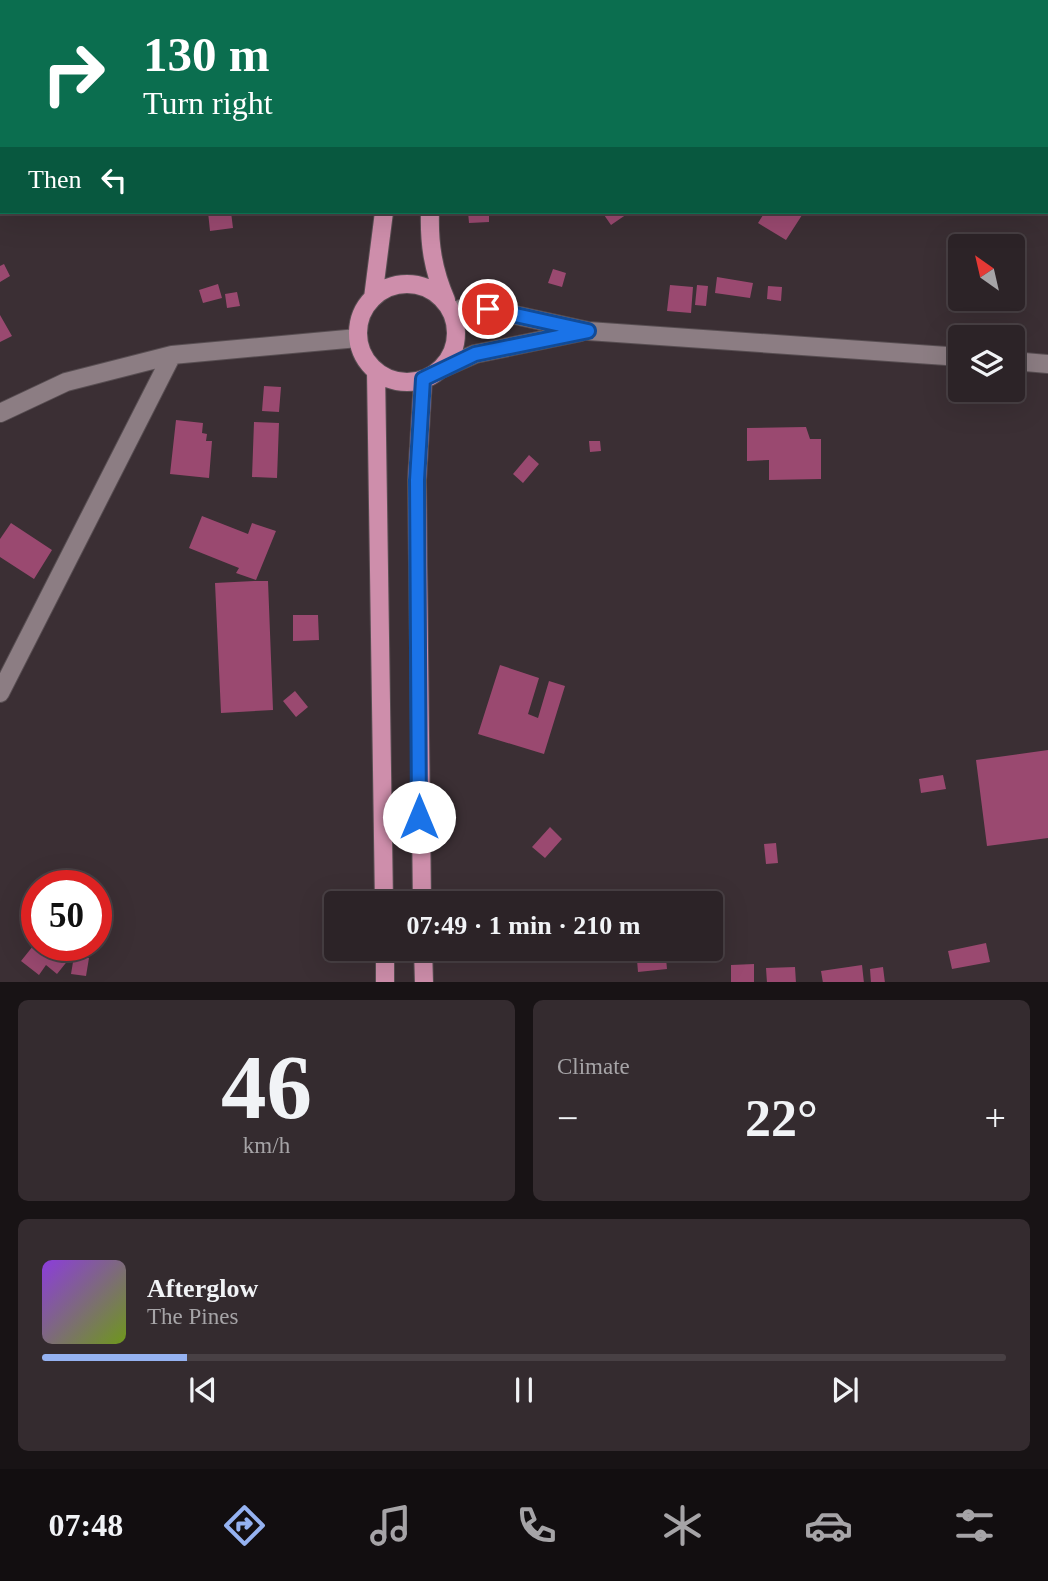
<!DOCTYPE html>
<html lang="en">
<head>
<meta charset="utf-8">
<style>
	body { margin:0; font-family:"Times New Roman",serif; background:#342b2f; color:#f1f3f6; height:100vh; display:flex; flex-direction:column; font-size:26px; white-space:nowrap }
	* { box-sizing:border-box; margin:0 }
	p { font-size:23px; color:#a6a4a7 }
	.icon { flex:none; width:38px; height:38px; fill:none; stroke:currentColor; stroke-width:2; stroke-linecap:round; stroke-linejoin:round }
	.map { position:relative; height:982px; overflow:hidden }
	.sheet { display:flex; flex-direction:column; gap:18px; padding:18px; background:#181315; flex:1 }
	.sheet>* { flex:none }
	.top-card { position:absolute; left:0px; top:0px; width:1048px; height:214px; box-shadow:0 7px 28px #0002,0 0 0 2px #484044; background:#0b6e4f; color:#fff; overflow:hidden }
	.needle { width:46px; rotate:326deg }
	.tools { position:absolute; left:948px; top:234px; display:grid; gap:14px }
	.tools a { display:grid; place-items:center; width:77px; height:77px; border-radius:7px; background:#2c2327; box-shadow:0 7px 28px #0002,0 0 0 2px #484044; font-size:35px }
	.speed { position:absolute; left:21px; top:870px; display:flex; gap:14px; font-size:35px; font-weight:700; text-align:center }
	.speed>* { display:grid; place-content:center; width:91px; height:91px; border-radius:50%; background:#2c2327; box-shadow:0 7px 28px #0002,0 0 0 2px #484044; line-height:1 }
	.speed .limit { border:10px solid #d22; background:#fff; color:#111 }
	.pin { position:absolute; display:grid; place-items:center; width:60px; height:60px; color:#fff; margin:-30px; border:4px solid #fff; border-radius:50%; box-shadow:0 2px 7px #0007 }
	.me { position:absolute; width:77px; margin:-38px; rotate:0deg; stroke-linejoin:round; filter:drop-shadow(0 0 5px #0008) }
	.turn { display:flex; align-items:center; gap:24px; height:147px; padding:0 28px; font-size:32px }
	.turn .icon { width:91px; height:91px; stroke-width:2.5 }
	.turn b { display:block; font-size:49px; line-height:60px }
	.then { display:flex; align-items:center; height:66px; padding:0 28px; background:#0003; gap:14px; font-size:26px }
	.big { font-size:52px; font-weight:800; line-height:1.1 }
	.sheet .tile { flex:1; display:flex; flex-direction:column; justify-content:center; gap:10px; min-width:0; padding:0 24px; border-radius:10px; background:#342b2f }
	.sheet .dial { align-items:center; gap:0 }
	.dial b { font-size:91px; line-height:1 }
	.song { display:flex; align-items:center; gap:21px }
	.cover { width:84px; height:84px; border-radius:10px; background:linear-gradient(135deg,hsl(270 70% 55%),hsl(80 70% 35%)) }
	.played { height:7px; border-radius:4px; background:linear-gradient(90deg,#95b2f1 15%,#484044 15%) }
	.keys { display:flex; justify-content:space-around; direction:ltr }
	.heat { display:flex; justify-content:space-between; align-items:center; font-size:38px; direction:ltr }
	.sheet .tiles { flex:1; display:grid; gap:18px; grid-template-columns:1fr 1fr }
	.tile:last-child { grid-column:span 2 }
	.trip { position:absolute; left:324px; top:891px; width:399px; height:70px; border-radius:7px; background:#2c2327; box-shadow:0 7px 28px #0002,0 0 0 2px #484044; font-weight:800; line-height:70px; text-align:center }
	.tabs { display:flex; height:112px; justify-content:space-around; align-items:center; background:#120e10; color:#a6a4a7 }
	.tabs .icon { width:49px; height:49px }
	.tabs .current { color:#95b2f1 }
	.tabs b { font-size:32px; color:#f1f3f6 }
	.map>svg:first-child { display:block }
	.building { fill:#9a4970 }
	.lines { fill:none; stroke-linecap:round; stroke-linejoin:round }
	.minor-casing { stroke:#584e52; stroke-width:20 }
	.major-casing { stroke:#584e52; stroke-width:20 }
	.minor { stroke:#8c7d83; stroke-width:18 }
	.major { stroke:#ce8eab; stroke-width:18 }
	.route-casing { stroke:#114b97; stroke-width:18 }
	.route { stroke:#1a73e8; stroke-width:12 }
</style>
</head>
<body>
<div class="map">
<svg width="1048" height="983" viewBox="0 0 1048 983">
	<rect width="100%" height="100%" fill="#3b2f34"/>
	<path class="building" d="M 208,212 L 231,212 L 233,228 L 210,231 Z
		M 468,212 L 489,212 L 489,222 L 469,223 Z
		M 602,212 L 630,212 L 611,225 Z
		M 765,212 L 804,212 L 786,240 L 758,223 Z
		M 4,264 L 10,276 L 0,282 L 0,266 Z
		M 553,269 L 566,273 L 562,287 L 548,283 Z
		M 717,277 L 753,283 L 750,298 L 715,293 Z
		M 218,284 L 222,298 L 203,303 L 199,290 Z
		M 670,285 L 693,287 L 691,313 L 667,311 Z
		M 697,285 L 708,286 L 706,306 L 695,305 Z
		M 768,286 L 782,287 L 781,301 L 767,299 Z
		M 237,292 L 240,306 L 227,308 L 225,294 Z
		M 0,315 L 12,336 L 0,342 Z
		M 264,386 L 281,387 L 279,412 L 262,411 Z
		M 176,420 L 203,423 L 202,433 L 207,434 L 206,441 L 212,441 L 209,478 L 170,474 Z
		M 254,422 L 279,423 L 277,478 L 252,477 Z
		M 806,427 L 810,439 L 821,439 L 821,479 L 769,480 L 769,460 L 747,461 L 747,428 Z
		M 589,441 L 600,441 L 601,451 L 590,452 Z
		M 529,455 L 539,464 L 523,483 L 513,474 Z
		M 202,516 L 248,534 L 252,523 L 276,531 L 256,580 L 236,573 L 239,568 L 189,548 Z
		M 11,523 L 52,550 L 34,579 L 0,557 L 0,539 Z
		M 254,581 L 268,581 L 273,710 L 221,713 L 215,583 Z
		M 293,615 L 318,615 L 319,640 L 293,641 Z
		M 500,665 L 539,678 L 528,714 L 538,718 L 549,681 L 565,686 L 544,754 L 478,734 Z
		M 295,691 L 308,707 L 296,717 L 283,701 Z
		M 1048,750 L 1048,838 L 987,846 L 976,760 Z
		M 943,775 L 946,789 L 921,793 L 919,779 Z
		M 550,827 L 562,839 L 545,858 L 532,847 Z
		M 776,843 L 778,863 L 766,864 L 764,844 Z
		M 37,941 L 37,945 L 51,945 L 69,959 L 57,974 L 46,965 L 39,975 L 21,961 Z
		M 986,943 L 990,962 L 952,969 L 948,951 Z
		M 562,948 L 596,948 L 597,957 L 564,961 Z
		M 636,948 L 665,948 L 667,969 L 638,972 Z
		M 74,956 L 89,958 L 86,976 L 71,974 Z
		M 754,964 L 754,983 L 731,983 L 731,965 Z
		M 862,965 L 864,983 L 823,983 L 821,971 Z
		M 795,967 L 796,983 L 767,983 L 766,968 Z
		M 883,967 L 885,983 L 871,983 L 870,969 Z"/>
	<g class="lines">
		<g class="minor-casing">
			<path id="minor" d="M 453,315 L 460,309 L 474,306 L 588,331 L 961,357
				M 1013,361 L 1048,364
				M 441,369 L 475,354 L 581,332
				M 0,413 L 66,382 L 172,355 L 358,338
				M 0,693 L 172,355"/>
		</g>
		<g class="major-casing">
			<path id="major" d="M 412,2 L 412,0
				M 451,2 L 451,0
				M 430,212 C 429,244 433,270 446,300
				M358 333a49 49 0 1 1 98 0a49 49 0 1 1-98 0Z
				M 373,298 L 384,212
				M 376,371 L 384,903
				M 422,903 L 417,480 L 423,379
				M 385,948 L 385,983
				M 423,948 L 424,983"/>
		</g>
		<use href="#minor" class="minor"/>
		<use href="#major" class="major"/>
	</g>
	<g class="lines">
		<g class="route-casing">
			<path id="route" d="M 419,817 L 417,480 L 423,379 L 475,354 L 588,331 L 488,309"/>
		</g>
		<use href="#route" class="route"/>
	</g>
</svg>
<div class="tools">
<a><svg class="needle" viewBox="-14 -14 28 28"><path d="M0-13l5 13h-10z" fill="#e53935"/><path d="M0 13l5-13h-10z" fill="#a6a4a7"/></svg></a>
<a><svg class="icon" aria-label="layers" viewBox="0 0 24 24"><path d="M12 4l9 5-9 5-9-5zM3 14l9 5 9-5"/></svg></a>
</div>
<div class="speed"><div class="limit">50</div></div>
<div class="pin" style="left:488px;top:309px;background:#d93025"><svg class="icon" aria-label="arrive" viewBox="0 0 24 24"><path d="M6 21V4h12l-3 4 3 4H6"/></svg></div>
<svg class="me" style="left:419px;top:817px" viewBox="-20 -20 40 40"><circle r="19" fill="#fff"/><path d="M0-13L10 11 0 6-10 11z" fill="#1a73e8"/></svg>
<div class="trip">07:49 · 1 min · 210 m</div>
<div class="top-card">
<div class="turn"><svg class="icon" aria-label="right" viewBox="0 0 24 24"><path d="M7 20v-9h11M14 6l5 5-5 5"/></svg><div><b>130 m</b>Turn right</div></div>
<div class="then">Then<svg class="icon" aria-label="left" viewBox="0 0 24 24"><path d="M17 20v-9H6M10 6l-5 5 5 5"/></svg></div>
</div>
</div>
<section class="sheet">
<div class="tiles">
<div class="tile dial"><b>46</b><p>km/h</p></div>
<div class="tile"><p>Climate</p>
<div class="heat"><a>−</a><b class="big">22°</b><a>+</a></div>
</div>
<div class="tile">
<div class="song"><i class="cover"></i><div><b>Afterglow</b><p>The Pines</p></div></div>
<div class="played"></div>
<div class="keys"><svg class="icon" aria-label="previous" viewBox="0 0 24 24"><path d="M18 5L8 12l10 7zM5 5v14"/></svg><svg class="icon" aria-label="pause" viewBox="0 0 24 24"><path d="M8 5v14M16 5v14"/></svg><svg class="icon" aria-label="next" viewBox="0 0 24 24"><path d="M6 5l10 7-10 7zM19 5v14"/></svg></div>
</div>
</div>
</section>
<nav class="tabs">
<b>07:48</b>
<svg class="icon current" aria-label="directions" viewBox="0 0 24 24"><path d="M12 3l9 9-9 9-9-9zM9 14v-3h6M13 9l2 2-2 2"/></svg>
<svg class="icon" aria-label="music" viewBox="0 0 24 24"><path d="M9 18V5l10-2v13"/><circle cx="6" cy="18" r="3"/><circle cx="16" cy="16" r="3"/></svg>
<svg class="icon" aria-label="phone" viewBox="0 0 24 24"><path d="M5 4h4l2 5-3 2q2 4 5 5l2-3 5 2v4C11 20 4 13 5 4z"/></svg>
<svg class="icon" aria-label="climate" viewBox="0 0 24 24"><path d="M12 3v18M4 7l16 10M4 17L20 7"/></svg>
<svg class="icon" aria-label="car" viewBox="0 0 24 24"><path d="M5 17H2v-5l4-1 3-4h7l3 4 3 1v5h-3M9 17h6M6 11h13"/><circle cx="7" cy="17" r="2"/><circle cx="17" cy="17" r="2"/></svg>
<svg class="icon" aria-label="filters" viewBox="0 0 24 24"><path d="M4 7h16M4 17h16"/><circle cx="9" cy="7" r="2"/><circle cx="15" cy="17" r="2"/></svg>
</nav>
</body>
</html>
